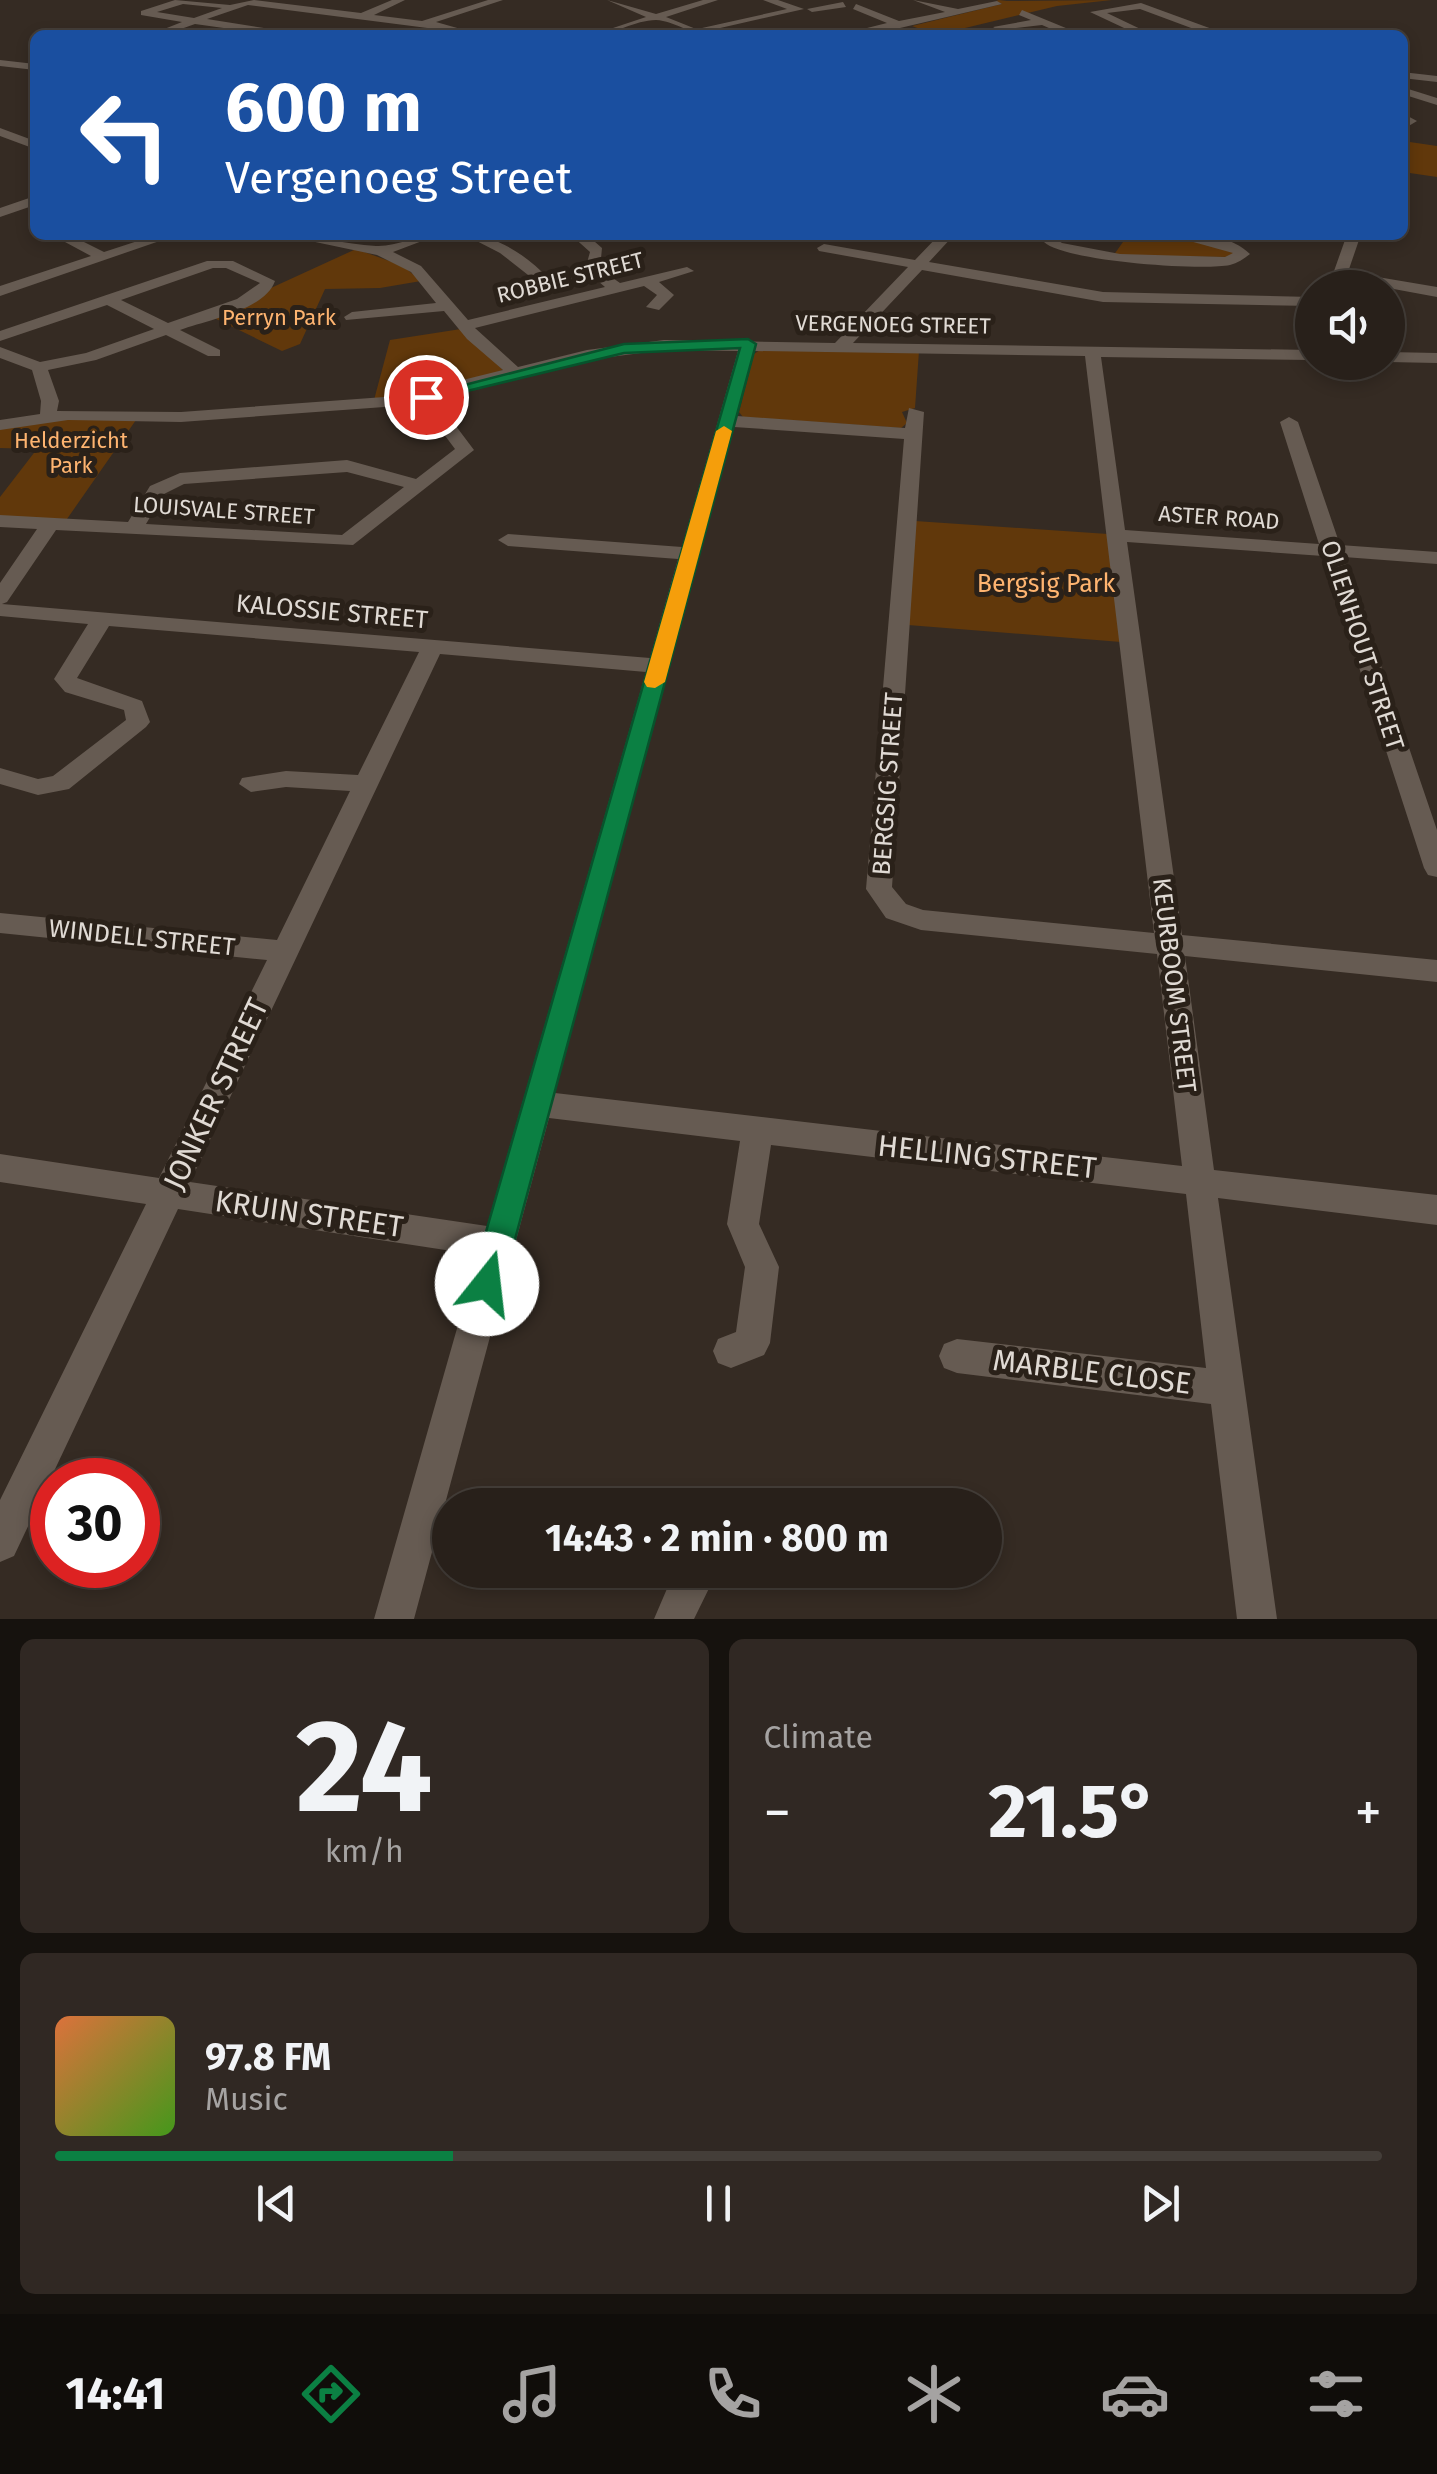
<!DOCTYPE html>
<html lang="en">
<head>
<meta charset="utf-8">
<style>
	body { margin:0; font-family:"Fira Sans",sans-serif; background:#302823; color:#f1f3f6; height:100vh; display:flex; flex-direction:column; font-size:38px; white-space:nowrap }
	* { box-sizing:border-box; margin:0 }
	p { font-size:32px; color:#a5a3a2 }
	.icon { flex:none; width:55px; height:55px; fill:none; stroke:currentColor; stroke-width:2; stroke-linecap:round; stroke-linejoin:round }
	.map { position:relative; height:1619px; overflow:hidden }
	.drawer { display:flex; flex-direction:column; gap:20px; padding:20px; background:#16120e; flex:1 }
	.drawer>* { flex:none }
	.top-card { position:absolute; left:30px; top:30px; width:1378px; height:210px; border-radius:15px; box-shadow:0 5px 15px #0003,0 0 0 2px #443e39; background:#1a4fa0; color:#fff; overflow:hidden }
	.fabs { position:absolute; left:1295px; top:270px; display:grid; gap:20px }
	.fabs a { display:grid; place-items:center; width:110px; height:110px; border-radius:50%; background:#28201a; box-shadow:0 5px 15px #0003,0 0 0 2px #443e39; font-size:50px }
	.speed { position:absolute; left:30px; top:1458px; display:flex; gap:20px; font-size:50px; font-weight:700; text-align:center }
	.speed>* { display:grid; place-content:center; width:130px; height:130px; border-radius:50%; background:#28201a; box-shadow:0 5px 15px #0003,0 0 0 2px #443e39; line-height:1 }
	.speed .limit { border:15px solid #d22; background:#fff; color:#111 }
	.pin { position:absolute; display:grid; place-items:center; width:85px; height:85px; color:#fff; margin:-42px; border:5px solid #fff; border-radius:50%; box-shadow:0 2px 10px #0007 }
	.me { position:absolute; width:110px; margin:-55px; rotate:16deg; stroke-linejoin:round; filter:drop-shadow(0 0 8px #0008) }
	.turn { display:flex; align-items:center; gap:35px; height:210px; padding:0 30px; font-size:45px }
	.turn .icon { width:130px; height:130px; stroke-width:2.5 }
	.turn b { display:block; font-size:70px; line-height:85px }
	.big { font-size:75px; font-weight:700; line-height:1.1 }
	.drawer .tile { flex:1; display:flex; flex-direction:column; justify-content:center; gap:15px; min-width:0; padding:0 35px; border-radius:15px; background:#302823 }
	.drawer .dial { align-items:center; gap:0 }
	.dial b { font-size:130px; line-height:1 }
	.song { display:flex; align-items:center; gap:30px }
	.cover { width:120px; height:120px; border-radius:15px; background:linear-gradient(135deg,hsl(20 70% 55%),hsl(100 70% 35%)) }
	.played { height:10px; border-radius:5px; background:linear-gradient(90deg,#0b8043 30%,#443e39 30%) }
	.keys { display:flex; justify-content:space-around; direction:ltr }
	.heat { display:flex; justify-content:space-between; align-items:center; font-size:55px; direction:ltr }
	.drawer .tiles { flex:1; display:grid; gap:20px; grid-template-columns:1fr 1fr }
	.tile:last-child { grid-column:span 2 }
	.trip { position:absolute; left:432px; top:1488px; width:570px; height:100px; border-radius:50px; background:#28201a; box-shadow:0 5px 15px #0003,0 0 0 2px #443e39; font-weight:700; line-height:100px; text-align:center }
	.menu { display:flex; height:160px; justify-content:space-around; align-items:center; background:#100d0a; color:#a5a3a2 }
	.menu .icon { width:70px; height:70px }
	.menu .active { color:#0b8043 }
	.menu b { font-size:45px; color:#f1f3f6 }
	.map>svg:first-child { display:block }
	.green { fill:#61380b }
	.lines { fill:none; stroke-linecap:round; stroke-linejoin:round }
	.minor { fill:#665b52; fill-rule:evenodd }
	.route { fill:#0b8043; stroke:#07532c; stroke-width:2.5 }
	.slow { fill:#f59e0b }
	.labels { text-anchor:middle; stroke-width:10; stroke-linejoin:round; paint-order:stroke }
	.far-street-label { font-size:22px; fill:#e0dad4; stroke:#2a2119 }
	.far-park-label { font-size:22px; fill:#feb470; stroke:#2a2119 }
	.park-label { font-size:25px; fill:#feb470; stroke:#2a2119 }
	.street-label { font-size:25px; fill:#e0dad4; stroke:#2a2119 }
	.near-street-label { font-size:30px; fill:#e0dad4; stroke:#2a2119 }
</style>
</head>
<body>
<div class="map">
<svg width="1437" height="1619" viewBox="0 0 1437 1619">
	<rect width="100%" height="100%" fill="#352b23"/>
	<path class="green" d="M 999,0 L 1007,1 L 1112,0 L 1057,6 L 936,35 L 912,26 L 1002,4 L 996,1 Z
		M 1403,141 L 1437,146 L 1437,177 L 1403,172 Z
		M 1128,235 C 1163,235 1201,237 1235,249 L 1235,257 L 1113,256 Z
		M 356,249 L 403,266 L 421,281 L 380,288 L 325,289 L 300,344 L 282,351 L 210,316 Z
		M 461,329 L 503,370 L 449,388 L 374,400 L 390,340 Z
		M 760,350 L 919,351 L 915,408 L 902,412 L 907,423 L 901,428 L 743,417 L 739,412 L 754,354 Z
		M 68,419 L 136,420 L 67,519 L 0,517 L 0,497 L 37,449 L 0,448 L 0,428 Z
		M 915,521 L 1108,534 L 1121,642 L 908,625 Z"/>
	<g class="lines">
		<path class="minor" d="M 175,0 L 230,5 L 254,0 L 361,13 L 392,0 L 405,0 L 374,15 L 422,21 L 488,0 L 503,0 L 436,22 L 482,35 L 248,5 L 207,19 L 264,28 L 273,35 L 195,24 L 164,35 L 149,35 L 182,22 L 141,15 L 141,11 ZM 183,4 L 222,8 L 194,18 L 157,12 Z
			M 607,0 L 656,14 L 703,0 L 718,0 L 666,17 L 711,35 C 691,35 675,21 656,20 C 635,20 614,35 592,35 L 646,17 Z
			M 763,0 L 778,0 L 804,9 L 707,31 L 702,28 L 787,9 Z
			M 913,0 L 958,9 L 997,1 L 1002,4 L 900,28 L 839,35 L 887,23 L 853,9 L 856,4 L 899,21 L 945,12 Z
			M 843,2 L 846,7 L 812,12 L 807,9 Z
			M 1141,3 L 1223,33 L 1224,35 L 1210,35 L 1140,9 L 1107,13 L 1153,35 L 1139,35 L 1090,12 Z
			M 1022,10 L 1078,33 L 1079,35 L 1065,35 L 1042,25 L 998,30 L 993,27 L 1031,20 L 1019,15 Z
			M 89,32 L 133,32 L 138,35 L 84,35 Z
			M 0,60 L 35,64 L 35,70 L 0,66 Z
			M 1402,72 L 1437,76 L 1437,82 L 1402,78 Z
			M 1402,87 L 1437,98 L 1437,105 L 1402,94 Z
			M 1402,113 L 1417,121 L 1402,130 Z
			M 0,128 L 35,141 L 35,149 L 0,136 Z
			M 35,196 L 35,205 L 0,217 L 0,208 Z
			M 52,235 L 70,235 L 104,252 L 156,235 L 177,235 L 0,296 L 0,286 L 91,256 Z
			M 282,235 C 314,235 344,244 376,246 C 396,247 417,235 438,235 L 393,252 L 421,266 L 468,320 L 605,287 L 585,270 L 590,252 L 571,235 L 587,235 L 602,248 L 600,269 L 620,283 L 687,267 L 694,271 L 659,282 L 674,295 L 659,310 L 646,307 L 657,295 L 644,286 L 475,328 L 518,367 L 587,350 L 664,340 L 835,343 L 908,267 L 819,251 L 817,248 L 824,244 L 915,260 L 939,235 L 954,235 L 929,262 L 1103,292 L 1312,297 L 1312,306 L 1103,302 L 922,270 L 853,343 L 1312,350 L 1312,360 L 1101,357 L 1125,530 L 1319,544 L 1280,422 L 1289,417 L 1298,422 L 1340,545 L 1437,552 L 1437,564 L 1344,557 L 1437,830 L 1437,877 L 1428,875 L 1424,868 L 1323,556 L 1127,542 L 1182,935 L 1437,960 L 1437,982 L 1185,956 L 1214,1170 L 1437,1195 L 1437,1225 L 1218,1198 L 1277,1619 L 1237,1619 L 1211,1404 L 957,1373 L 944,1368 L 939,1356 L 944,1344 L 957,1339 L 1206,1368 L 1186,1194 L 771,1145 L 759,1224 L 779,1267 L 770,1343 L 764,1355 L 731,1368 L 718,1363 L 713,1351 L 718,1339 L 736,1332 L 745,1267 L 727,1224 L 740,1141 L 549,1118 L 414,1619 L 374,1619 L 478,1255 L 178,1209 L 14,1556 L 0,1562 L 0,1500 L 146,1204 L 0,1182 L 0,1154 L 159,1178 L 267,960 L 0,933 L 0,913 L 277,940 L 350,791 L 286,787 L 251,792 L 239,784 L 242,778 L 286,771 L 358,775 L 419,652 L 109,626 L 77,678 L 142,701 L 150,722 L 146,727 L 69,789 L 38,795 L 0,784 L 0,768 L 38,779 L 53,776 L 126,720 L 124,710 L 65,692 L 54,679 L 88,624 L 0,616 L 0,583 L 37,529 L 0,527 L 0,515 L 128,522 L 150,486 L 180,473 L 347,460 L 416,479 L 455,449 L 419,401 L 398,406 L 181,422 L 68,420 L 0,430 L 0,420 L 40,414 L 41,401 L 32,370 L 0,358 L 0,347 L 40,362 L 86,353 L 154,329 L 107,305 L 0,341 L 0,331 L 207,261 L 233,261 L 275,281 C 265,310 207,320 180,330 L 220,350 L 220,356 L 208,356 L 166,335 L 96,360 L 48,370 L 59,401 L 57,411 L 181,412 L 398,396 L 503,370 L 467,339 L 444,311 L 346,320 L 344,317 L 352,312 L 436,303 L 411,272 L 377,255 ZM 213,268 L 226,268 L 260,283 L 237,299 L 168,323 L 121,300 ZM 664,350 L 738,351 L 682,547 L 508,534 L 498,540 L 508,546 L 678,559 L 650,658 L 2,604 L 7,602 L 56,530 L 353,545 L 474,450 L 434,397 L 587,360 ZM 754,351 L 1085,356 L 1154,933 L 923,910 L 906,904 L 892,887 L 924,412 L 909,408 L 905,428 L 737,416 ZM 734,427 L 904,439 L 866,889 L 886,918 L 921,930 L 1157,954 L 1182,1166 L 555,1093 ZM 347,472 L 404,487 L 342,535 L 146,524 L 164,494 L 184,484 ZM 440,654 L 646,672 L 487,1226 L 190,1182 Z
			M 465,235 C 498,235 527,256 549,279 L 537,282 L 500,253 Z
			M 1048,235 L 1062,235 L 1059,241 L 1062,243 L 1120,254 L 1225,257 L 1233,253 L 1168,235 C 1196,235 1229,233 1250,254 C 1244,259 1237,263 1230,265 C 1200,271 1063,261 1044,242 Z
			M 1342,235 L 1356,235 L 1359,240 L 1348,272 L 1437,287 L 1437,297 L 1345,280 L 1343,288 L 1328,288 L 1345,240 Z
			M 1388,352 L 1437,353 L 1437,363 L 1388,362 Z
			M 675,1570 L 718,1570 L 694,1619 L 654,1619 Z"/>
	</g>
	<path class="route" d="M 748,339 L 756,344 L 503,1284 L 498,1294 L 487,1299 L 476,1294 L 471,1284 L 740,348 L 624,353 L 426,401 L 418,397 L 624,344 Z"/>
	<path class="slow" d="M 724,426 L 732,431 L 665,682 L 655,688 L 647,687 L 644,682 L 716,431 Z"/>
	<g class="labels">
		<g class="far-street-label">
			<text transform="translate(570 277) rotate(-14)" y="8">ROBBIE STREET</text>
			<text transform="translate(893 324) rotate(1)" y="8">VERGENOEG STREET</text>
			<text transform="translate(224 510) rotate(4)" y="8">LOUISVALE STREET</text>
			<text transform="translate(1219 517) rotate(4)" y="8">ASTER ROAD</text>
		</g>
		<g class="far-park-label">
			<text x="279" y="325">Perryn Park</text>
			<text x="71" y="448">Helderzicht<tspan x="71" dy="25">Park</tspan></text>
		</g>
		<g class="park-label">
			<text x="1046" y="592">Bergsig Park</text>
		</g>
		<g class="street-label">
			<text transform="translate(332 611) rotate(5)" y="9">KALOSSIE STREET</text>
			<text transform="translate(1363 645) rotate(72)" y="9">OLIENHOUT STREET</text>
			<text transform="translate(887 784) rotate(-86)" y="9">BERGSIG STREET</text>
			<text transform="translate(142 937) rotate(6)" y="9">WINDELL STREET</text>
			<text transform="translate(1175 985) rotate(83)" y="9">KEURBOOM STREET</text>
		</g>
		<g class="near-street-label">
			<text transform="translate(216 1094) rotate(-65)" y="10">JONKER STREET</text>
			<text transform="translate(987 1157) rotate(6)" y="10">HELLING STREET</text>
			<text transform="translate(309 1214) rotate(8)" y="10">KRUIN STREET</text>
			<text transform="translate(1092 1372) rotate(7)" y="10">MARBLE CLOSE</text>
		</g>
	</g>
</svg>
<div class="fabs">
<a><svg class="icon" aria-label="sound" viewBox="0 0 24 24"><path d="M4 9h4l5-4v14l-5-4H4zM17 9q2 3 0 6"/></svg></a>
</div>
<div class="speed"><div class="limit">30</div></div>
<div class="pin" style="left:426px;top:397px;background:#d93025"><svg class="icon" aria-label="arrive" viewBox="0 0 24 24"><path d="M6 21V4h12l-3 4 3 4H6"/></svg></div>
<svg class="me" style="left:487px;top:1284px" viewBox="-20 -20 40 40"><circle r="19" fill="#fff"/><path d="M0-13L10 11 0 6-10 11z" fill="#0b8043"/></svg>
<div class="trip">14:43 · 2 min · 800 m</div>
<div class="top-card">
<div class="turn"><svg class="icon" aria-label="left" viewBox="0 0 24 24"><path d="M17 20v-9H6M10 6l-5 5 5 5"/></svg><div><b>600 m</b>Vergenoeg Street</div></div>
</div>
</div>
<section class="drawer">
<div class="tiles">
<div class="tile dial"><b>24</b><p>km/h</p></div>
<div class="tile"><p>Climate</p>
<div class="heat"><a>−</a><b class="big">21.5°</b><a>+</a></div>
</div>
<div class="tile">
<div class="song"><i class="cover"></i><div><b>97.8 FM</b><p>Music</p></div></div>
<div class="played"></div>
<div class="keys"><svg class="icon" aria-label="previous" viewBox="0 0 24 24"><path d="M18 5L8 12l10 7zM5 5v14"/></svg><svg class="icon" aria-label="pause" viewBox="0 0 24 24"><path d="M8 5v14M16 5v14"/></svg><svg class="icon" aria-label="next" viewBox="0 0 24 24"><path d="M6 5l10 7-10 7zM19 5v14"/></svg></div>
</div>
</div>
</section>
<nav class="menu">
<b>14:41</b>
<svg class="icon active" aria-label="directions" viewBox="0 0 24 24"><path d="M12 3l9 9-9 9-9-9zM9 14v-3h6M13 9l2 2-2 2"/></svg>
<svg class="icon" aria-label="music" viewBox="0 0 24 24"><path d="M9 18V5l10-2v13"/><circle cx="6" cy="18" r="3"/><circle cx="16" cy="16" r="3"/></svg>
<svg class="icon" aria-label="phone" viewBox="0 0 24 24"><path d="M5 4h4l2 5-3 2q2 4 5 5l2-3 5 2v4C11 20 4 13 5 4z"/></svg>
<svg class="icon" aria-label="climate" viewBox="0 0 24 24"><path d="M12 3v18M4 7l16 10M4 17L20 7"/></svg>
<svg class="icon" aria-label="car" viewBox="0 0 24 24"><path d="M5 17H2v-5l4-1 3-4h7l3 4 3 1v5h-3M9 17h6M6 11h13"/><circle cx="7" cy="17" r="2"/><circle cx="17" cy="17" r="2"/></svg>
<svg class="icon" aria-label="filters" viewBox="0 0 24 24"><path d="M4 7h16M4 17h16"/><circle cx="9" cy="7" r="2"/><circle cx="15" cy="17" r="2"/></svg>
</nav>
</body>
</html>
